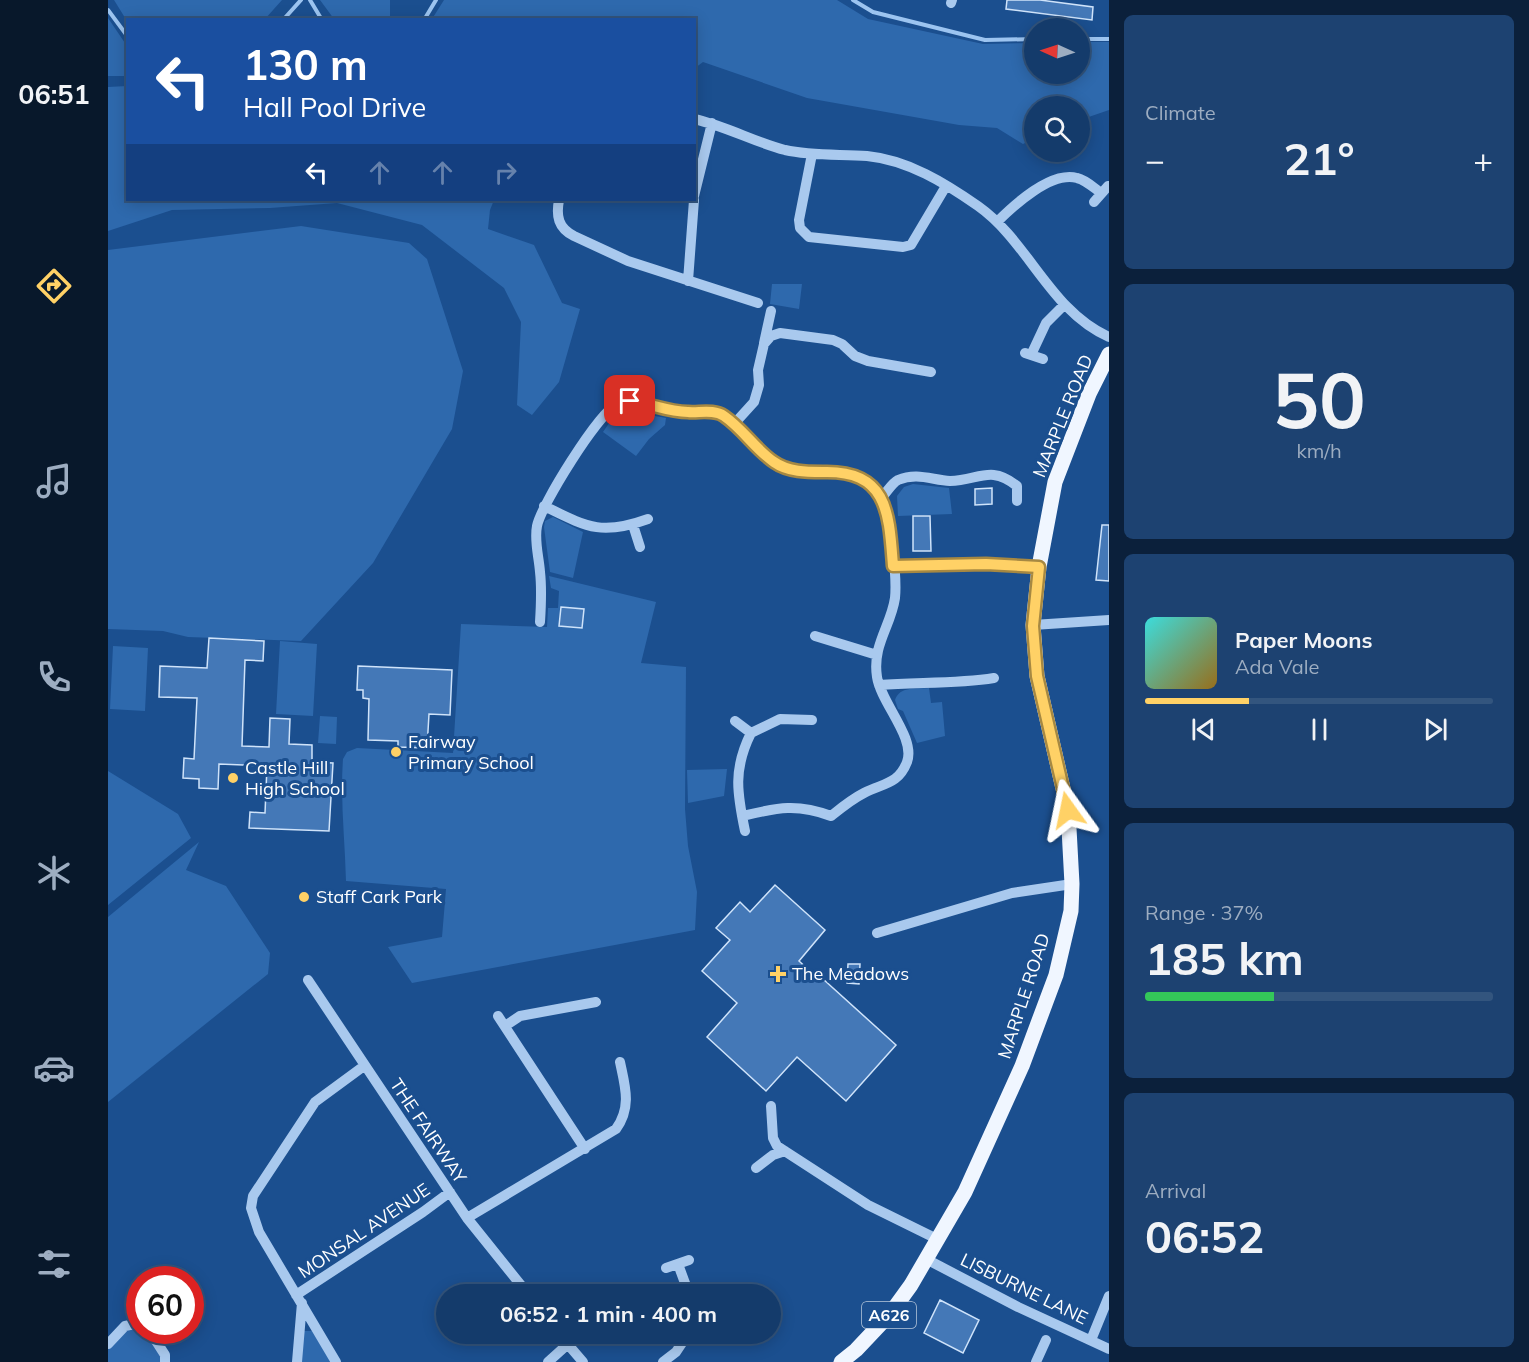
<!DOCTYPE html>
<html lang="en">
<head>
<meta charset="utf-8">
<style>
	body { margin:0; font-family:Mulish,sans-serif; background:#1d4271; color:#f1f3f6; height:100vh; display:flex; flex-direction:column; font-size:22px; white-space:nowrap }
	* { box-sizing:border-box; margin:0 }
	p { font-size:20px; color:#9dadc1 }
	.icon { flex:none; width:33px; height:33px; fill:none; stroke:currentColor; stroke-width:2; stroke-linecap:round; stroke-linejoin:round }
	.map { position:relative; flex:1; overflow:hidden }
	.panel { display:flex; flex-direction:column; gap:15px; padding:15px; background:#0b203b; width:420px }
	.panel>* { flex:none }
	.guide { position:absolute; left:18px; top:18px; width:570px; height:183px; border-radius:0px; box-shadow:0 3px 15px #0003,0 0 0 2px #33557e; background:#1a4fa0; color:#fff; overflow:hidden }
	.needle { width:39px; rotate:273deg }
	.fabs { position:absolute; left:916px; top:18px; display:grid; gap:12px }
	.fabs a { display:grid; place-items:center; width:66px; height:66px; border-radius:50%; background:#143b6b; box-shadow:0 3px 15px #0003,0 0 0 2px #33557e; font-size:30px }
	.speed { position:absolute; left:18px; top:1266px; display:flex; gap:12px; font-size:30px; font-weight:700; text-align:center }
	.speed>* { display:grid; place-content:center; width:78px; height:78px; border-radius:50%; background:#143b6b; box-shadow:0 3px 15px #0003,0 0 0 2px #33557e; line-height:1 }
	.speed .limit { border:9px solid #d22; background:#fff; color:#111 }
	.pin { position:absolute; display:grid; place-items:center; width:51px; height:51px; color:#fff; margin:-26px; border-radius:12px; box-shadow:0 3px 9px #0006 }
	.me { position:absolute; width:66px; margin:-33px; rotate:348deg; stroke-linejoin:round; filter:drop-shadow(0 0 4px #0008) }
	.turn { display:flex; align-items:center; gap:21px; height:126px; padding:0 18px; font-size:27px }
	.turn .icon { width:78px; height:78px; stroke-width:2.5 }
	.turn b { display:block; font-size:42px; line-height:51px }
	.lanes { display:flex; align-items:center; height:57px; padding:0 18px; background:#0003; justify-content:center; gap:30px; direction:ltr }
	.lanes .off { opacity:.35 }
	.big { font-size:45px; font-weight:700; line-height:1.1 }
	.panel .tile { flex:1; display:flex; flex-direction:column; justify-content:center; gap:9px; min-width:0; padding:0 21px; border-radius:9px; background:#1d4271 }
	.panel .dial { align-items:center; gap:0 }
	.dial b { font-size:78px; line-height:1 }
	.song { display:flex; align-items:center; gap:18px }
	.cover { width:72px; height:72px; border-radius:9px; background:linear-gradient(135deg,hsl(180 70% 55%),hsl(40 70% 35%)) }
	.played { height:6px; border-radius:3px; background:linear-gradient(90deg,#ffd166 30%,#33557e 30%) }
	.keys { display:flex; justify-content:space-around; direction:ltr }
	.heat { display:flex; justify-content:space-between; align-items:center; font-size:33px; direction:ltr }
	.charge { height:9px; border-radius:4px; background:linear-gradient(90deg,#34c759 37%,#33557e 0) }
	.trip { position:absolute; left:328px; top:1284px; width:345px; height:60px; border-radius:30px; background:#143b6b; box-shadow:0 3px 15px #0003,0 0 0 2px #33557e; font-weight:700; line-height:60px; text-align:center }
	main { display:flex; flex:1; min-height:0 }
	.menu { display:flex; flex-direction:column; width:108px; justify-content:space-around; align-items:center; background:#08182b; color:#9dadc1 }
	.menu .icon { width:42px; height:42px }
	.menu .on { color:#ffd166 }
	.menu b { font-size:27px; color:#f1f3f6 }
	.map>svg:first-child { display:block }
	.green { fill:#2e69ad }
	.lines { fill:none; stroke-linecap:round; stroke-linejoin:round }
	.stream { stroke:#9cc4f0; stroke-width:4 }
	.building { fill:#4478b7; stroke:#cfe3fa; stroke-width:1.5 }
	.minor { stroke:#a9c9ee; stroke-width:10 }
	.major { stroke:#f0f6ff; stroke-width:15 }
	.route-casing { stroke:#a68842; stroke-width:15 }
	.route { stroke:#ffd166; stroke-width:10 }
	.poi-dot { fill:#ffd166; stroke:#1b4f8f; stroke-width:2 }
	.labels { text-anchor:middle; stroke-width:6; stroke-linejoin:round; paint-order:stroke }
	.shield { fill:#1b4f8f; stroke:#bbcadd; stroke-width:1.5 }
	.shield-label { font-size:16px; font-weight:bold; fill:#fff }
	.street-label { font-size:18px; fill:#fff; stroke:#1b4f8f }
	.poi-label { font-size:18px; fill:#fff; stroke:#1b4f8f; text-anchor:start }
</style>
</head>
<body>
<main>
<nav class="menu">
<b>06:51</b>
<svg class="icon on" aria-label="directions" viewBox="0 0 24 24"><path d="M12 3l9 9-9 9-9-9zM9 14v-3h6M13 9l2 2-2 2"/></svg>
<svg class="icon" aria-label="music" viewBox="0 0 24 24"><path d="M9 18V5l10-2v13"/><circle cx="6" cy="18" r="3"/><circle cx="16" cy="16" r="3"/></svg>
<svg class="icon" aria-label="phone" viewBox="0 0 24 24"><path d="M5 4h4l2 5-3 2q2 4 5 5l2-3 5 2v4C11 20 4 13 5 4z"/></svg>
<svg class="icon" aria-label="climate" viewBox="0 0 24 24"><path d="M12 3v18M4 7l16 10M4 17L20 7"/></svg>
<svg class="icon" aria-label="car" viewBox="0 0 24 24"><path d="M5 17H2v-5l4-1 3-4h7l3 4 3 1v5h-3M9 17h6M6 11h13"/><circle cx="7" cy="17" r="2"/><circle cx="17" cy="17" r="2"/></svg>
<svg class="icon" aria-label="filters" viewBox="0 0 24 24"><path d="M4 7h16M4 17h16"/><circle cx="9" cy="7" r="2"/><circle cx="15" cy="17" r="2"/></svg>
</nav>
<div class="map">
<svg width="1001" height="1362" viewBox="0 0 1001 1362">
	<rect width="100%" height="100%" fill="#1b4f8f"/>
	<path class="green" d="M 6,0 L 174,0 L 157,19 L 19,21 Z
		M 212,0 L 282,0 L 282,19 L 226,19 Z
		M 336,0 L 729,0 L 760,19 L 875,44 L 927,43 L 927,74 L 972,74 L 972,42 L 1001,42 L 1001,110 L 972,120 L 972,106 L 927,106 L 927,138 L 915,144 L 889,128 L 851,125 L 699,98 L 595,62 L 587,68 L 586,20 L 324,19 Z
		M 0,18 L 19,46 L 19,76 L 0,76 Z
		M 19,86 L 20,200 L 386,200 L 382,210 L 380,229 L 426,245 L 454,303 L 472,309 L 451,382 L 424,415 L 409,405 L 413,322 L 396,288 L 314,225 L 229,203 L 162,208 L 64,210 L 0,231 L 0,87 Z
		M 193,226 L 301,243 L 319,259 L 355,371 L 344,429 L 265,563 L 193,641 L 80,637 L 55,631 L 0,629 L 0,250 Z
		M 664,284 L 694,284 L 691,309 L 662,304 Z
		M 520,411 L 558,418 L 557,425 L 541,439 L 528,456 L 495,432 L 506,416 Z
		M 805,484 L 841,488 L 844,514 L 790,516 L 789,496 L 796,487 Z
		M 445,517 L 475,532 L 465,578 L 442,572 L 436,527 L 437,521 Z
		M 441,576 L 548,602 L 533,663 L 578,667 L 577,809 L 580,846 L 589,892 L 587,930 L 304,983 L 280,947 L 334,937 L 338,889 L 238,881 C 237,840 232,800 235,759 L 239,752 L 249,748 L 345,753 L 353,624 L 439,627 L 440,608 L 450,608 L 451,591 L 443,588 Z
		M 172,641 L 209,644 L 205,716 L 168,714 Z
		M 5,646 L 40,648 L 37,711 L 2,709 Z
		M 821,688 L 823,703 L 834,702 L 837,736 L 809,743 L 795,711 L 790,709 L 787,700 C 792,686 807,689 821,688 Z
		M 212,716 L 229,717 L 228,744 L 210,743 Z
		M 619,769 L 616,796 L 580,803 L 579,770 Z
		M 0,771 L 70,814 L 83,838 L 0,905 Z
		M 91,842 L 78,870 L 118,886 L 162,953 L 160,974 L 0,1102 L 0,917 Z
		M 31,1323 L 32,1330 L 41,1331 L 57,1362 L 0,1362 L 0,1344 L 17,1326 Z
		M 194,1331 L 204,1331 L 223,1362 L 192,1362 Z"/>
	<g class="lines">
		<path class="stream" d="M 202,0 L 214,20
			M 745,0 L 765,12 L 877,40 L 927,39
			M 0,10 L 20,37
			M 175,20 L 193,0
			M 316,20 L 328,0
			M 972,39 L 1001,39"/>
	</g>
	<path class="building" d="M 899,0 L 932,0 L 985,7 L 984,20 L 898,9 Z
		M 884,488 L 884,504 L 867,505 L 867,489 Z
		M 805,516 L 822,516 L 823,551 L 805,551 Z
		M 994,525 L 1001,525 L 1001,581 L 988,580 Z
		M 453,607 L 476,609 L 474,628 L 451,626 Z
		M 101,638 L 156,641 L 155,661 L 137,660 L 134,746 L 161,747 L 162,718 L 182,719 L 181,744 L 204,745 L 204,762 L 225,763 L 221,831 L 141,828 L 142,812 L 157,813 L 159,766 L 111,764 L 110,789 L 91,788 L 91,779 L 75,778 L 76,758 L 86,759 L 89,698 L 51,697 L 52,666 L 99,668 Z
		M 250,666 L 344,670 L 342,715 L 321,714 L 319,748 L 290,747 L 290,741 L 260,740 L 261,699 L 255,698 L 255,690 L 249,690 Z
		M 667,885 L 717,930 L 691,961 L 713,981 L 715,979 L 788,1045 L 738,1101 L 689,1057 L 658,1091 L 599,1037 L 629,1003 L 594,971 L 622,940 L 608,928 L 632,902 L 642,912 Z
		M 740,964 L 752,964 L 751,984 L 739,983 Z
		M 832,1300 L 871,1320 L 855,1353 L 816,1333 Z"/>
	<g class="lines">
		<path class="minor" d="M 843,3 L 844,0
			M 586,119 C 618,126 646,142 677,150 C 704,156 732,154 759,156 C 800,160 837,183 870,206 C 921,242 942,311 1001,337
			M 704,154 L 691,220 L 692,228 L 701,237 L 795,247 L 803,245 L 838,186
			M 586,196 L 604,123
			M 451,200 C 448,216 450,228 466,236 L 520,261 L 650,303
			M 986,202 L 1000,186
			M 889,222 C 906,205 943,171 969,178 C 978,180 986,188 993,193
			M 580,281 L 586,200
			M 656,343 L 663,311
			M 917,353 L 935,359
			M 923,355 L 938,323 L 956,305
			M 626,424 L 646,402 L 651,385 L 650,370 L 656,344 L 663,336 L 672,333 L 725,340 L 734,344 L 747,356 L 760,361 L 823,372
			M 774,497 C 779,492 784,483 790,480 C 809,472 824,480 842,481 C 870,481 882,464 909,486 L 909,501
			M 436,506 C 479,527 493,536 540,519
			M 525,525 L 532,547
			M 785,566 L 878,564 L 931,567
			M 432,622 C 433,606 434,589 432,572 C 431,557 426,541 429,526 C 433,505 490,414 508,405 C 528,394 555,409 575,412 C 587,414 600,409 612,414 C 635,422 647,455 670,464 C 702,478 756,460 774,498 C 783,515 789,579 787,598 C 783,626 764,645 769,677 C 773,703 808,738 799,762 C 790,785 775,783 756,793 C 744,799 733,808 723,816 C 688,803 669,808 634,816
			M 925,625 L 1001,620
			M 707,636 L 769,655
			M 771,685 C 810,682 848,684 886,678
			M 627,721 L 643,733 C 625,769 629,793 637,831
			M 643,733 L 672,719 L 704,720
			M 769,933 L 904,893 L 964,884
			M 200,980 L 359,1218 L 420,1294
			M 390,1016 L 477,1149
			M 397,1026 L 412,1016 L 488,1002
			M 663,1106 L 665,1138 L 669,1146 L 760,1205 L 829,1239
			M 648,1168 L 665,1155 L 677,1151
			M 359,1218 L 508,1129 C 524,1107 517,1086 512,1062
			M 818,1259 L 910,1307 L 1001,1349
			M 570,1264 L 581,1294
			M 558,1268 L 581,1260
			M 188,1295 L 315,1212 L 342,1192
			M 41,1330 L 57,1355 L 57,1362
			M 451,1334 L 475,1362
			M 983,1340 L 1001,1296
			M 0,1344 L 17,1326 L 32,1323
			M 189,1362 L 194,1303
			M 228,1362 L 151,1232 L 143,1208 L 145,1196 L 207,1102 L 256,1066
			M 440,1362 L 460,1344
			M 555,1362 L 568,1352 L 580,1334
			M 928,1362 L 938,1340"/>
		<path class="major" d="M 733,1362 L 748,1350 L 782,1314 L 803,1285 L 857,1192 L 914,1066 L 948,975 L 963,911 L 964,884 L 960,810 L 929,676 L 925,625 L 931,567 L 947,482 L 981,394 L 1001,354"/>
	</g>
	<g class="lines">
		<g class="route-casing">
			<path id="route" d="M 522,401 C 541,403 560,412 580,412 C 591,413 606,409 616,416 C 635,429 647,449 666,462 C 680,472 699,472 715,472 C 780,470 781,513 785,566 L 878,564 L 931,567 L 925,626 L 929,676 L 960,810"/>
		</g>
		<use href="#route" class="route"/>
	</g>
	<g class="poi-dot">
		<circle cx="288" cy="752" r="6"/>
		<circle cx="125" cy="778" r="6"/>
		<circle cx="196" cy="897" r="6"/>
		<path d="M667 965h6v6h6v6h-6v6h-6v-6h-6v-6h6z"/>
	</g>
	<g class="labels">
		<rect class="shield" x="754" y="1302" width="54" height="26" rx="4.5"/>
		<g class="shield-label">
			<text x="781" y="1321">A626</text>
		</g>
		<g class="street-label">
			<text transform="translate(955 416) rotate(-68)" y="6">MARPLE ROAD</text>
			<text transform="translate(916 996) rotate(-72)" y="6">MARPLE ROAD</text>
			<text transform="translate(320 1131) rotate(56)" y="6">THE FAIRWAY</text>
			<text transform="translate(256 1231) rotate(-34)" y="6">MONSAL AVENUE</text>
			<text transform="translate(916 1289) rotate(26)" y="6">LISBURNE LANE</text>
		</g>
		<g class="poi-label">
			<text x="300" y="748">Fairway<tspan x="300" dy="21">Primary School</tspan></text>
			<text x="137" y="774">Castle Hill<tspan x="137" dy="21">High School</tspan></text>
			<text x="208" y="903">Staff Cark Park</text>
			<text x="684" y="980">The Meadows</text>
		</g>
	</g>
</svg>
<div class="fabs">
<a><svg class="needle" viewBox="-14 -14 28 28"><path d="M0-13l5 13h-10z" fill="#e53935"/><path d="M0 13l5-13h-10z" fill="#9dadc1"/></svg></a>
<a><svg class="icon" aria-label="search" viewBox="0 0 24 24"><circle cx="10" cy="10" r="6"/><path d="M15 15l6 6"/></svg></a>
</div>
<div class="speed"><div class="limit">60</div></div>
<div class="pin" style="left:522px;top:401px;background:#d93025"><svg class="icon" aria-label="arrive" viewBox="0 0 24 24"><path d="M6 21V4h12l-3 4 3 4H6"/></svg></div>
<svg class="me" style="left:960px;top:810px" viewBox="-20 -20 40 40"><path d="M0-17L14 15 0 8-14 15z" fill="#ffd166" stroke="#fff" stroke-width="4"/></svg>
<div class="trip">06:52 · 1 min · 400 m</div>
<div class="guide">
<div class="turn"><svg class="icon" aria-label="left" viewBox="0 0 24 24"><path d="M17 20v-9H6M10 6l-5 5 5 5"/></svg><div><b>130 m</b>Hall Pool Drive</div></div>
<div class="lanes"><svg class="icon" aria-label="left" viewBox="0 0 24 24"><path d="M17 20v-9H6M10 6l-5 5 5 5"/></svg><svg class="icon off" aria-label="ahead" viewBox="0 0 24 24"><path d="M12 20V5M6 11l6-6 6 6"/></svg><svg class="icon off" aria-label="ahead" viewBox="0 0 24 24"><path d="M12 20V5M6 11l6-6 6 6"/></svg><svg class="icon off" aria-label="right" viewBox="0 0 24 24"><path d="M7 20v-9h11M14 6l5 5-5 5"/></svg></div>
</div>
</div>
<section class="panel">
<div class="tile"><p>Climate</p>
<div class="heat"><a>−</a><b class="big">21°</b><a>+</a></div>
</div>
<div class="tile dial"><b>50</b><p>km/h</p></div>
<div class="tile">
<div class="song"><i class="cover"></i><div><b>Paper Moons</b><p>Ada Vale</p></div></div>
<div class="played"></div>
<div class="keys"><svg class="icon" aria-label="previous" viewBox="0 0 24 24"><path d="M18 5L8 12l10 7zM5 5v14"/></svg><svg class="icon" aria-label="pause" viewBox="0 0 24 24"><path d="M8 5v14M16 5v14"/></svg><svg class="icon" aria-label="next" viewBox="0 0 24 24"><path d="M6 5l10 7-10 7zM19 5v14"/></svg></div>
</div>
<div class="tile"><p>Range · 37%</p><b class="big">185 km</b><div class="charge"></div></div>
<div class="tile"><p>Arrival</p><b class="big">06:52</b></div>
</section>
</main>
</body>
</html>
